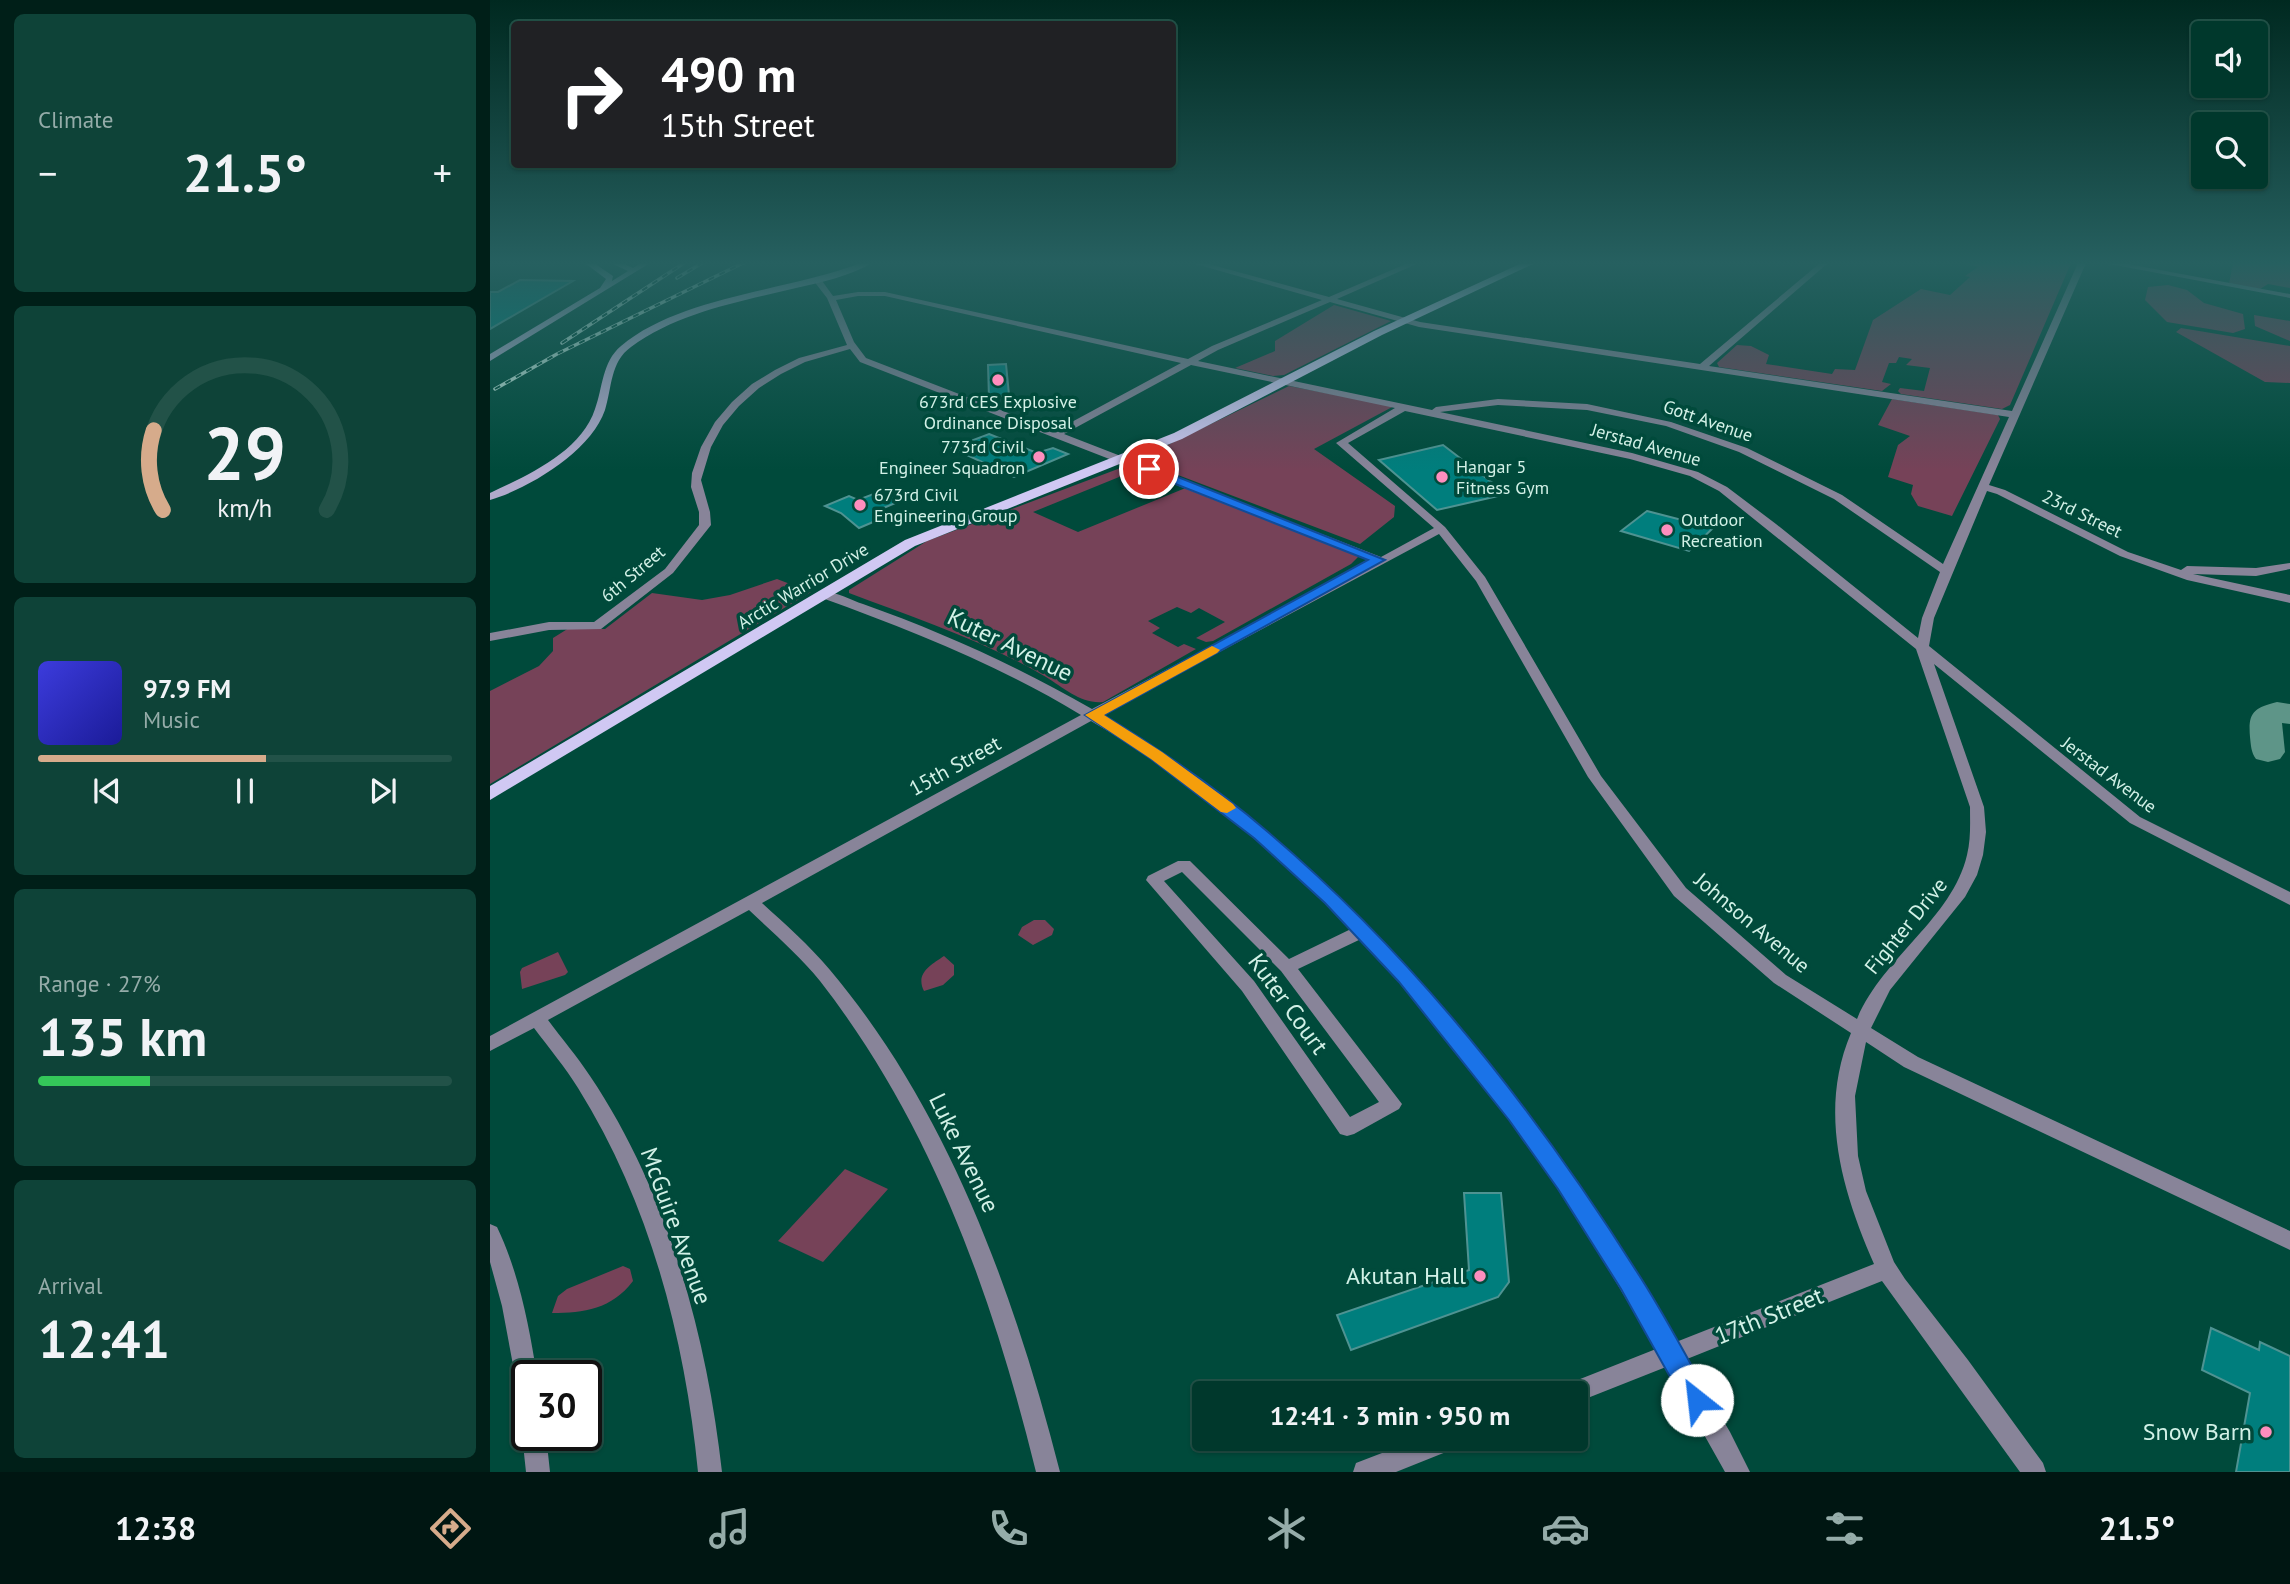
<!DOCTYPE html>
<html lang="en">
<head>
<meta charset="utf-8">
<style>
	body { margin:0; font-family:"PT Sans",sans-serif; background:#0e4338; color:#f1f3f6; height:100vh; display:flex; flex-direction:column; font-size:26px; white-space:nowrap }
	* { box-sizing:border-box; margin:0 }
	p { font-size:23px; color:#95aca9 }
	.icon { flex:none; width:38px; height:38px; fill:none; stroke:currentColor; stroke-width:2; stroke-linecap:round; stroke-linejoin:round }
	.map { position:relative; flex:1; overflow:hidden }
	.panel { display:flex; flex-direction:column; gap:14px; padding:14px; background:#001f18; width:490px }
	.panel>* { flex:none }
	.banner { position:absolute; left:21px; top:21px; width:665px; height:147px; border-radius:7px; box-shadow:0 2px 5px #0004,0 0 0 2px #225248; background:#202124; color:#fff; overflow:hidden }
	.controls { position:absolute; left:1701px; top:21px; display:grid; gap:14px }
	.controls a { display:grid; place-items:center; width:77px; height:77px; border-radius:7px; background:#00382c; box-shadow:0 2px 5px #0004,0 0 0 2px #225248; font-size:35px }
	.speed { position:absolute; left:21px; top:1360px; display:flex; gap:14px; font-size:35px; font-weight:700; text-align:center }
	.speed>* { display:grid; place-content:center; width:91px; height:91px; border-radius:50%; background:#00382c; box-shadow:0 2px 5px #0004,0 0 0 2px #225248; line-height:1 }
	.speed .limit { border:4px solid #111; border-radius:10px; background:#fff; color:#111 }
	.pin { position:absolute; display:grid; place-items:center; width:60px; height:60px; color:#fff; margin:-30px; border:4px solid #fff; border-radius:50%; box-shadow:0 2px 7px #0007 }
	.me { position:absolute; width:77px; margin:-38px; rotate:331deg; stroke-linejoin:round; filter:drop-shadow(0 0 5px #0008) }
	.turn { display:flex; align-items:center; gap:24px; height:147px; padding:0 35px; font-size:32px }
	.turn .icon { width:91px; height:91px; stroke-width:2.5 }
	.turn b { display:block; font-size:49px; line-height:60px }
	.big { font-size:52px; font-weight:600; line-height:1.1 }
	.panel .card { flex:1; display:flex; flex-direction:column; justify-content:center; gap:10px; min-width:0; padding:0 24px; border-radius:10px; background:#0e4338 }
	.panel .dial { align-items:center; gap:0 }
	.dial svg { height:182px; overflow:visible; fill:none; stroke:#225248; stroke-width:7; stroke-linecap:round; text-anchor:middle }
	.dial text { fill:#f1f3f6; stroke:none }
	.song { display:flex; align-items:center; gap:21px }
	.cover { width:84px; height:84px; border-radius:10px; background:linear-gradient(135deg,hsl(240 70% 55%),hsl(240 70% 35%)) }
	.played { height:7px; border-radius:4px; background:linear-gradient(90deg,#d6ab8b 55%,#225248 55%) }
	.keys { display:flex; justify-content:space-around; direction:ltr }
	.heat { display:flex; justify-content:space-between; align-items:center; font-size:38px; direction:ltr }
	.charge { height:10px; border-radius:5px; background:linear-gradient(90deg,#34c759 27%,#225248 0) }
	.trip { position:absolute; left:702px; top:1381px; width:396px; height:70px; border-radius:7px; background:#00382c; box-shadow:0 2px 5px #0004,0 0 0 2px #225248; font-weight:600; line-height:70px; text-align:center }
	.menu { display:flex; height:112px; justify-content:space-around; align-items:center; background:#001612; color:#95aca9 }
	.menu .icon { width:49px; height:49px }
	.menu .on { color:#d6ab8b }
	.menu b { font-size:32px; color:#f1f3f6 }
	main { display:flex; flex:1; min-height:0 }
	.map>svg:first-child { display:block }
	.green { fill:#764258 }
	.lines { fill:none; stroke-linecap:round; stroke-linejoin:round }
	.taxiway { fill:#5e9588; fill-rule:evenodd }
	.building { fill:#007e7d; stroke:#4e9392; stroke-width:2 }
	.street { fill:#888499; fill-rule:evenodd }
	.secondary { fill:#b1aacc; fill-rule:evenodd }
	.primary { fill:#d0c8f3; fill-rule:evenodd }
	.rail-casing { stroke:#bde0d6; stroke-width:3.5 }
	.rail { stroke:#004a3b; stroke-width:2; stroke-dasharray:6; stroke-linecap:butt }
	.route { fill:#1a73e8; stroke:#114b97; stroke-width:2 }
	.slow { fill:#f59e0b }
	.poi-dot { fill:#fe8ebe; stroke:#004a3b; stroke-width:2.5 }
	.labels { text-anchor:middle; stroke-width:7; stroke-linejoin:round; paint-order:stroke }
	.far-poi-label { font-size:18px; fill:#d2f1e7; stroke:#004a3b; text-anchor:start }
	.far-street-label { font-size:18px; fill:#d2f1e7; stroke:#004a3b }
	.street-label { font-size:21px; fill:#d2f1e7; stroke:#004a3b }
	.near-street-label { font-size:24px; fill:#d2f1e7; stroke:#004a3b }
	.near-poi-label { font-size:24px; fill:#d2f1e7; stroke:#004a3b; text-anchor:end }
</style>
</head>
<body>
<main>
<section class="panel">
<div class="card"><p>Climate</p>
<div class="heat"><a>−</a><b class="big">21.5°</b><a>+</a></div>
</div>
<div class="card dial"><svg viewBox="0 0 100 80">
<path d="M14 69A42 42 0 1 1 86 69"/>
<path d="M14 69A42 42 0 0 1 10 34" stroke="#d6ab8b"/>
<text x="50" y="56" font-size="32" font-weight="700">29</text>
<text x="50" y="72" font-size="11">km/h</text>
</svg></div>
<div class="card">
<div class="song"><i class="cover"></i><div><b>97.9 FM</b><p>Music</p></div></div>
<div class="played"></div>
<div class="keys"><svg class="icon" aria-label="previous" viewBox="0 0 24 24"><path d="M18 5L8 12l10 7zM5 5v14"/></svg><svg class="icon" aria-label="pause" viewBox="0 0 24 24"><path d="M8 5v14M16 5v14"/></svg><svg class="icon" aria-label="next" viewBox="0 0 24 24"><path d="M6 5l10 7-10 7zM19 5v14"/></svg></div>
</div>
<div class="card"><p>Range · 27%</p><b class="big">135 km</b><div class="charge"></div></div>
<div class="card"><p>Arrival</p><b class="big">12:41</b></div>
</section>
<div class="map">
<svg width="1800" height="1472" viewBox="0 0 1800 1472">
	<rect width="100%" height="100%" fill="#004a3b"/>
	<path class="green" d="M 1474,263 L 1581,263 L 1520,405 L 1512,409 L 1411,394 L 1408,391 L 1410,388 L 1434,391 L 1440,368 L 1416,365 L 1422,359 L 1409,357 L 1406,363 L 1399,363 L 1392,382 L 1401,384 L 1392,391 L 1229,367 L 1227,363 L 1247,345 L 1261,346 L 1279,355 L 1276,364 L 1342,374 L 1345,369 L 1365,370 L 1383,320 L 1431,289 L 1460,295 L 1480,277 L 1475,276 L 1488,267 Z
		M 1743,263 L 1800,263 L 1800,288 L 1778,284 L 1770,289 L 1739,284 Z
		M 1678,285 L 1697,290 L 1714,303 L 1753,314 L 1755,329 L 1743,333 L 1677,322 L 1655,300 L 1658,287 Z
		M 844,305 L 901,321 L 794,375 L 783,376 L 745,368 L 785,351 L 785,341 Z
		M 1764,315 L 1800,321 L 1800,341 L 1765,326 Z
		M 1691,328 L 1800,346 L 1800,383 L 1775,382 L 1686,332 Z
		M 799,386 L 904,406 L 824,449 L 905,506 L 904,517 L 870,544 L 651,461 L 653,457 Z
		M 1402,399 L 1508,415 L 1510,419 L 1462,516 L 1428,506 L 1421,494 L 1423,485 L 1398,477 L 1408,445 L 1420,436 L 1388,425 Z
		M 641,464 L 659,479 L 634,475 L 543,512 L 588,532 L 698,487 L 870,555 L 861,564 L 723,641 L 716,642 L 706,638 L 735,622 L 709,608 L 701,613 L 687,607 L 658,621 L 670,628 L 662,633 L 688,647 L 694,644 L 706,649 L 613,702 C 591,704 574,688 556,677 C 495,641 425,618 359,593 L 359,590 L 437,541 Z
		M 287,579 L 321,592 L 0,784 L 0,691 L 49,666 L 63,651 L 63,638 L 79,628 L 115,629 L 162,593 L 212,600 L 240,595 Z
		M 544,920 L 555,920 L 564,929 L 562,935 L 543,945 L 528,935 L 532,927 Z
		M 68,952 L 78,972 L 75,975 L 32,989 L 30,972 L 32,968 Z
		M 454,956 L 464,965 L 464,975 L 453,985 L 434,991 C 425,973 441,965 454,956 Z
		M 355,1169 L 398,1189 L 333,1262 L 288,1241 Z
		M 133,1266 L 140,1269 L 143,1281 C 122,1309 94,1313 62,1313 L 68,1296 L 77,1289 Z"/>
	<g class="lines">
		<path class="taxiway" d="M 1787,702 L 1800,704 L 1800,724 L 1792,723 L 1795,752 L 1790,759 L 1778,762 L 1766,759 C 1761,752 1761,746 1760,737 C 1758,713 1763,708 1787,702 Z"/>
	</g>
	<path class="building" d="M 30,280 L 83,281 L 0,329 L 0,292 L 8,292 Z
		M 516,364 L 519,395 L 499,398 L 498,365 Z
		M 499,434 L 547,453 L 563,448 L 578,454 L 524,477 L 462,448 Z
		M 953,445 L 1017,494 L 947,510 L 889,460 Z
		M 402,487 L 422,496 L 384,512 L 395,517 L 369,528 L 351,513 L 335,506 L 359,496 L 368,500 Z
		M 1157,511 L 1223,528 L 1199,551 L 1131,531 Z
		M 974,1193 L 1011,1193 L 1019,1282 L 1008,1297 L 861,1350 L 847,1315 L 979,1270 Z
		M 1721,1328 L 1769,1350 L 1770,1342 L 1800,1356 L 1800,1472 L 1746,1472 L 1760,1393 L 1712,1370 Z"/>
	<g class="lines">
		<path class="street" d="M 702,263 L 715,263 L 839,297 L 918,263 L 929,263 L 847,299 L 930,322 L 1210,364 L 1330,263 L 1338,263 L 1219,366 L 1522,411 L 1588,263 L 1596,263 L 1499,485 L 1515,490 L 1638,552 L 1691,570 L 1697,566 L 1766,568 L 1800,563 L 1800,569 L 1766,576 L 1703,574 L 1800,595 L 1800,603 L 1697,580 L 1630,556 L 1507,494 L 1497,491 L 1444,618 L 1439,646 L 1650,817 L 1800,892 L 1800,905 L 1640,823 L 1444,664 L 1494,807 L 1496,832 L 1493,855 L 1487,875 L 1475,897 L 1400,990 L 1381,1028 L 1428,1057 L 1800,1231 L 1800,1250 L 1414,1067 L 1376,1042 L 1365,1096 L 1368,1156 L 1376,1191 L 1404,1262 L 1415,1279 L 1478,1360 L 1553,1463 L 1556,1472 L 1530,1472 L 1392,1281 L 1197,1359 L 1240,1432 L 1260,1472 L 1235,1472 L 1176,1367 L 1085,1403 L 1085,1393 L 1071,1393 L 1075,1385 L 1166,1349 C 1081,1205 990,1058 871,939 L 808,969 L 912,1104 L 909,1109 L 864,1134 L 857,1136 L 850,1134 L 752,991 L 656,880 L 658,876 L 688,861 L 700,861 L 799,959 L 861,929 C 783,850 698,778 601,721 L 272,903 C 295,924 319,945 340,970 C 459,1111 525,1296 570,1472 L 546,1472 C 503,1297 442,1125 330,981 C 309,955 283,933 259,910 L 58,1020 C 72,1039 87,1056 100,1076 C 177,1190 217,1336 232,1472 L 208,1472 C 195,1339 160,1203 88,1088 C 75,1067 59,1048 44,1028 L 0,1051 L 0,1036 L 591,715 C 510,666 421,630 332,598 L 330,595 L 332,592 C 344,590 360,600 373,604 C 452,632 529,667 602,709 L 882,561 L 370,362 L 360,349 L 315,362 L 291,374 L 269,388 L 249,406 L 233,425 L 221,447 L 211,480 L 220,512 L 221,525 L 183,573 L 111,629 L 59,630 L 0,641 L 0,633 L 59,622 L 104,622 L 175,569 L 209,525 L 209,512 L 201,487 L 202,473 L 211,447 L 225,422 L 242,402 L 262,384 L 285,370 L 309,358 L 357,345 L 337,298 L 323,280 L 324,278 L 330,278 L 343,296 L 368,292 L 395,292 L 698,359 L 722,346 L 832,300 ZM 368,296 L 395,296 L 691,363 L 565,431 L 376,358 L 364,342 L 346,300 ZM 840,302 L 929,327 L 1519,417 L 1453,564 L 1352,495 L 1257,448 L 1181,422 L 1097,404 L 1008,399 L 946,407 L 942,410 L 708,361 L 728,350 ZM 701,365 L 905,408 L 846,443 L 944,528 L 891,557 L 574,434 ZM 1008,405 L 1097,410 L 1176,426 L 1249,452 L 1344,499 L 1450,572 L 1432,618 L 1428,638 L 1286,524 L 1237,487 L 1208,472 L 1142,453 L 950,412 ZM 915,411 L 1140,459 L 1200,476 L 1229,491 L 1426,649 L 1480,807 C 1480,823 1481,839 1477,855 C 1462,919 1393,957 1367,1019 L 1296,975 L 1196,888 L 1111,776 L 995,577 L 955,527 L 858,443 ZM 949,534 L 986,581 L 1098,777 L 1184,896 L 1284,983 L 1361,1033 C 1328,1111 1352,1191 1384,1264 L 1186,1342 C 1037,1095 864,864 612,715 ZM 692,872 L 791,971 L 889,1102 L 860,1117 L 764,981 L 674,881 Z
			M 1614,263 L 1632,263 L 1800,294 L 1800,298 Z
			M 0,1224 L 7,1227 C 29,1273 39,1325 47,1376 L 37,1376 L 37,1392 L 29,1389 L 26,1381 L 12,1306 L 0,1262 Z
			M 37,1426 L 37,1435 L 56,1435 L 60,1472 L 36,1472 L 32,1435 Z
			M 931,1438 L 975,1438 L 971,1446 L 906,1472 L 863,1472 L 866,1463 Z"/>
		<path class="secondary" d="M 95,263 L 104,263 L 123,276 L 122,281 L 138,271 L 121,263 L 132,263 L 143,268 L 151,263 L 160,263 L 0,361 L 0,354 L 110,288 L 116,279 Z
			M 371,263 L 382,263 C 360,276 332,282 306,288 C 249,302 189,312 141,347 C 120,362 122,388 115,410 C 101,451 40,488 0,500 L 0,493 C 38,475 91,452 105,409 C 113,387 112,362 131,346 C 190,296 298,291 371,263 Z"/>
		<path class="primary" d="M 1032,263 L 1045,263 L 892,335 L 692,439 L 425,546 L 0,800 L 0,786 L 415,540 L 684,433 L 884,331 Z"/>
		<g class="rail-casing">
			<path id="rail" d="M 187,278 L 212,263
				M 72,343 L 194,263
				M 5,389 L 67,354 L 253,263"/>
		</g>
		<use href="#rail" class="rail"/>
	</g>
	<linearGradient id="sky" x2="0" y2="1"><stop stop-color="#002920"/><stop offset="0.56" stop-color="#266060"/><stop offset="1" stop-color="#266060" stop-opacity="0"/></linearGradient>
	<rect width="1800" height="470" fill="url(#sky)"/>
	<path class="route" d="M 655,467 L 663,467 L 895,560 L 614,715 C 671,750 727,788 778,832 C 924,956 1045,1110 1147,1272 C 1172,1310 1193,1351 1216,1391 L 1220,1400 L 1216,1409 L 1207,1413 L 1198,1409 L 1131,1289 L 1068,1189 L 1019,1120 L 909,982 L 835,903 L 764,838 L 661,759 L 595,715 L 878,560 L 655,472 Z"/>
	<path class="slow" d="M 722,646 L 730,650 L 727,653 L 614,715 L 672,752 L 743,804 L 746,808 L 737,813 L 731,812 L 661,759 L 595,715 Z"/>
	<g class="poi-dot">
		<circle cx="508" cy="380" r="7"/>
		<circle cx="549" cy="457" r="7"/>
		<circle cx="952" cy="477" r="7"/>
		<circle cx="370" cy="505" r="7"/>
		<circle cx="1177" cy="530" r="7"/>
		<circle cx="990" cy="1276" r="7"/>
		<circle cx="1776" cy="1432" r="7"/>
	</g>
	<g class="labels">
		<g class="far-poi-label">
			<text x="508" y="408" text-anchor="middle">673rd CES Explosive<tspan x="508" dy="21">Ordinance Disposal</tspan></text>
			<text x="535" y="453" text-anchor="end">773rd Civil<tspan x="535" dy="21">Engineer Squadron</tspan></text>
			<text x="966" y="473">Hangar 5<tspan x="966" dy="21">Fitness Gym</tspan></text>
			<text x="384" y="501">673rd Civil<tspan x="384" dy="21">Engineering Group</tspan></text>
			<text x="1191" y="526">Outdoor<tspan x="1191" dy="21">Recreation</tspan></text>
		</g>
		<g class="far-street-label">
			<text transform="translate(1218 421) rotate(19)" y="6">Gott Avenue</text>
			<text transform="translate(1156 445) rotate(16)" y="6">Jerstad Avenue</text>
			<text transform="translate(1592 514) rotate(26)" y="6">23rd Street</text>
			<text transform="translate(143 574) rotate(-40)" y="6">6th Street</text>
			<text transform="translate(313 586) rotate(-31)" y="6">Arctic Warrior Drive</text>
			<text transform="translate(1619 775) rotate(37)" y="6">Jerstad Avenue</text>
		</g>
		<g class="street-label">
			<text transform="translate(465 766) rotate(-29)" y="7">15th Street</text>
			<text transform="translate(1262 923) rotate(40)" y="7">Johnson Avenue</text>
			<text transform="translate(1416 926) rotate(-51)" y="7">Fighter Drive</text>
		</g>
		<g class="near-street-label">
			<text transform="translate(520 645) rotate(26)" y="8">Kuter Avenue</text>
			<text transform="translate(798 1004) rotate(54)" y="8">Kuter Court</text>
			<text transform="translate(474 1153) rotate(64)" y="8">Luke Avenue</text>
			<text transform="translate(186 1226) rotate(70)" y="8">McGuire Avenue</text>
			<text transform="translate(1279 1316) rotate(-22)" y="8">17th Street</text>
		</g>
		<g class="near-poi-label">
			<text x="976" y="1284">Akutan Hall</text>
			<text x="1762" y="1440">Snow Barn</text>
		</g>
	</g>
</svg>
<div class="controls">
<a><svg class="icon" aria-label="sound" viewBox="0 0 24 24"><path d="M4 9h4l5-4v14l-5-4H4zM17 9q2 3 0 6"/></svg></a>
<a><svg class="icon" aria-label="search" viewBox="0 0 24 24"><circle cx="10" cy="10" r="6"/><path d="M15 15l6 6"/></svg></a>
</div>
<div class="speed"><div class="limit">30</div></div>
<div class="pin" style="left:659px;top:469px;background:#d93025"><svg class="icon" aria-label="arrive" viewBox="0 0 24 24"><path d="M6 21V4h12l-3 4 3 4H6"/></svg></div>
<svg class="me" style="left:1207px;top:1400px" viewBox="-20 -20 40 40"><circle r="19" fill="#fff"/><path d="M0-13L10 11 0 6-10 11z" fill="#1a73e8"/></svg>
<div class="trip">12:41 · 3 min · 950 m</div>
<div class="banner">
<div class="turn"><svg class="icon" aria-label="right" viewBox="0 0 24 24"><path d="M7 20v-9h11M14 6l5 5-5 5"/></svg><div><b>490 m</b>15th Street</div></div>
</div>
</div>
</main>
<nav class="menu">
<b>12:38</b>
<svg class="icon on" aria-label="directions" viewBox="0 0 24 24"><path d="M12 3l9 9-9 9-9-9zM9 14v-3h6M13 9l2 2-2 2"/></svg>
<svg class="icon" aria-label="music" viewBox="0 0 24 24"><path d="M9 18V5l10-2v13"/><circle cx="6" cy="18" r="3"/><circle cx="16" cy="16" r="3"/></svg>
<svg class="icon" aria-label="phone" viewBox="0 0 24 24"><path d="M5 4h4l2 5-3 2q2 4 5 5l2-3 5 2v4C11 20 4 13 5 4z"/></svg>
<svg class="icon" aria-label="climate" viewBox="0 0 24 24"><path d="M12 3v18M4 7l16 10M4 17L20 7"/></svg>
<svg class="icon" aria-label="car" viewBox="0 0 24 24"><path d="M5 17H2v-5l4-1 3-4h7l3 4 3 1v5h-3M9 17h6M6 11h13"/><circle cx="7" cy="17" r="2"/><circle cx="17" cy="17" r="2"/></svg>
<svg class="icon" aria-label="filters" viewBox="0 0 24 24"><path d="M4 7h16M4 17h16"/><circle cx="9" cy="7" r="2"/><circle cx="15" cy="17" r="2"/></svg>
<b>21.5°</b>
</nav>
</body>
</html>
